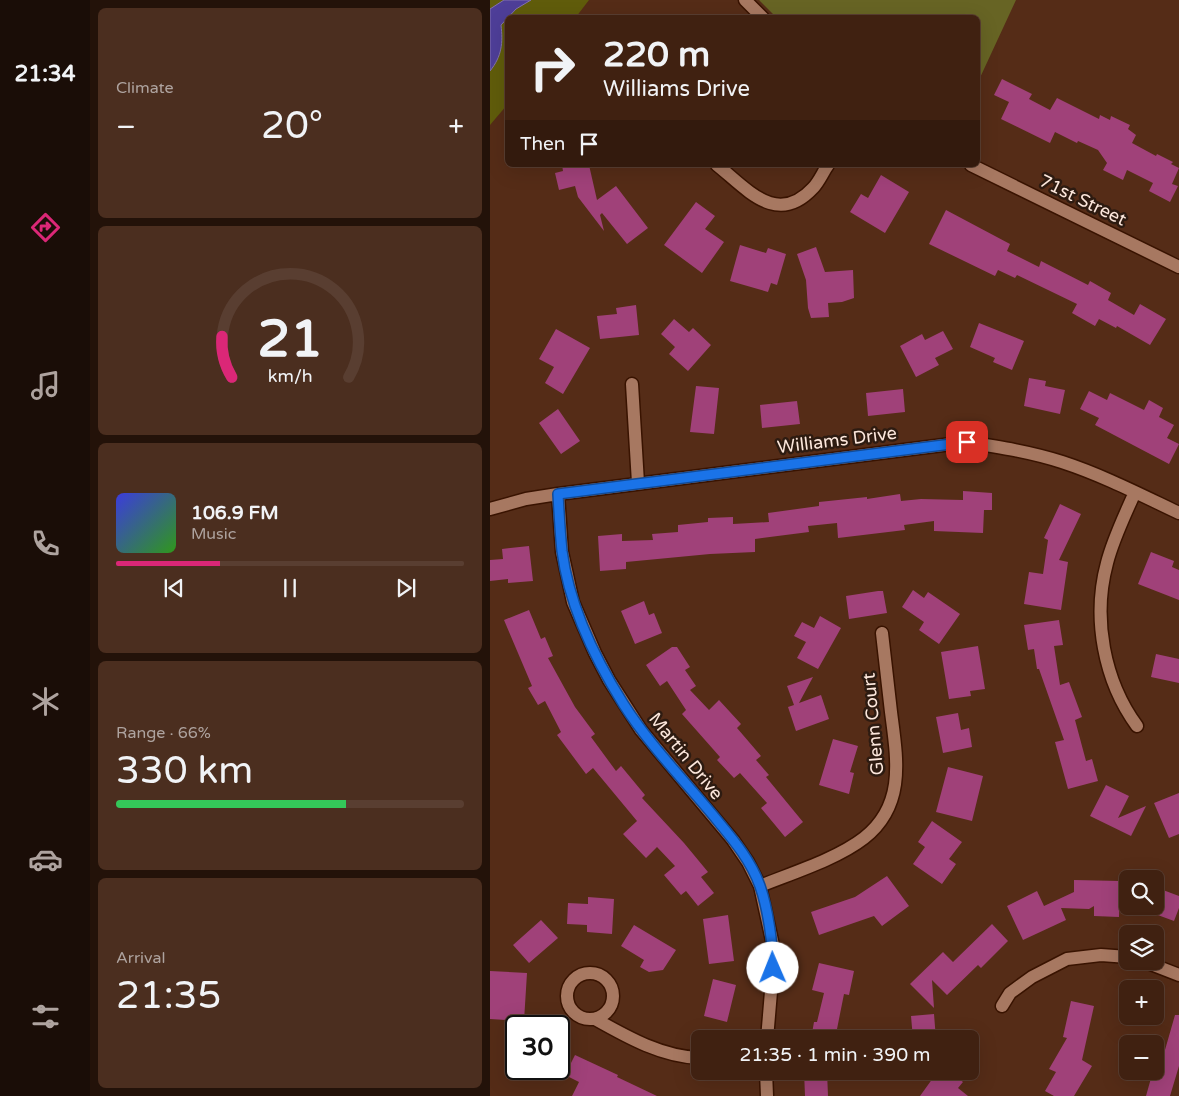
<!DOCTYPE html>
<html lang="en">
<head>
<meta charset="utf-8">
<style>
	body { margin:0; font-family:"Varela Round",sans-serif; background:#4b2e1f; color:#f1f3f6; height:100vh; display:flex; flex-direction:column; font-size:19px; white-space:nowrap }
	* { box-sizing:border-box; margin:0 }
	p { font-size:16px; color:#aea39f }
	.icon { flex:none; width:28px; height:28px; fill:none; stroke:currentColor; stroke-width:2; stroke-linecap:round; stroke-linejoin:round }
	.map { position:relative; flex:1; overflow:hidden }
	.sheet { display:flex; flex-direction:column; gap:8px; padding:8px; background:#231209; width:400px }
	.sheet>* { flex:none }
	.guide { position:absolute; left:15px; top:15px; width:475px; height:152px; border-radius:8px; box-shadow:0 5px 20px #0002,0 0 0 1px #593e31; background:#402111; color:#f1f3f6; overflow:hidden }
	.fabs { position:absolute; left:629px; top:870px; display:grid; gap:10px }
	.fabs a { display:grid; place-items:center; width:45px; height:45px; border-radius:8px; background:#402111; box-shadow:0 5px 20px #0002,0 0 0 1px #593e31; font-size:25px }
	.speed { position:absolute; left:15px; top:1015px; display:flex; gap:10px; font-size:25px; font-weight:700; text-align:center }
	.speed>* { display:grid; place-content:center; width:65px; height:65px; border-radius:50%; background:#402111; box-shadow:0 5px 20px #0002,0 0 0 1px #593e31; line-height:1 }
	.speed .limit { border:2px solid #111; border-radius:8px; background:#fff; color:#111 }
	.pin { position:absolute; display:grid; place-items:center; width:42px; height:42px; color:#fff; margin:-21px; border-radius:10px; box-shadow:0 2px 8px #0006 }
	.me { position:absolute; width:55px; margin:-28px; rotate:359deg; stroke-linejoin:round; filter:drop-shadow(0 0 4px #0008) }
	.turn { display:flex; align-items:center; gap:18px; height:105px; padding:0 15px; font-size:22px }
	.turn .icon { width:65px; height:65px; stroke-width:2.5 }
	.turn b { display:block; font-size:35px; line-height:42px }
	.then { display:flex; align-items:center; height:48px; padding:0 15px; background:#0003; gap:10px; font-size:19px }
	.big { font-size:38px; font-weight:600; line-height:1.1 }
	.sheet .tile { flex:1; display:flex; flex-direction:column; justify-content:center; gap:8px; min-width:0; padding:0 18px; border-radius:8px; background:#4b2e1f }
	.sheet .dial { align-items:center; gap:0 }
	.dial svg { height:130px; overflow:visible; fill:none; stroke:#593e31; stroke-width:7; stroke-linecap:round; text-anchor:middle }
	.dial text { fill:#f1f3f6; stroke:none }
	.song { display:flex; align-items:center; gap:15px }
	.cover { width:60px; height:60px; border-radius:8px; background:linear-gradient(135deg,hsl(240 70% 55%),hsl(110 70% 35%)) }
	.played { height:5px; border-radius:2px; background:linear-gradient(90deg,#db2777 30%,#593e31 30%) }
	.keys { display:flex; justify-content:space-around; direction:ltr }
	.heat { display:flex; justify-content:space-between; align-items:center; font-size:28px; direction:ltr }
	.charge { height:8px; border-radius:4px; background:linear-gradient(90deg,#34c759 66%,#593e31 0) }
	.trip { position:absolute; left:201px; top:1030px; width:288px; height:50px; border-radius:8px; background:#402111; box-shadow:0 5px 20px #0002,0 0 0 1px #593e31; font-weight:600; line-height:50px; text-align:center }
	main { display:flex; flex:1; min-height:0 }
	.menu { display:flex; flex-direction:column; width:90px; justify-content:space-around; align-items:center; background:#1a0d07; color:#aea39f }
	.menu .icon { width:35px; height:35px }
	.menu .active { color:#db2777 }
	.menu b { font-size:22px; color:#f1f3f6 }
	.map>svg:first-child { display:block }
	.green { fill:#605c0b }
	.forest { fill:#676424 }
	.water { fill:#4e3e98; stroke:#8271ac }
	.building { fill:#a04179 }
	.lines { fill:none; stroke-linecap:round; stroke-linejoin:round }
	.minor-casing { stroke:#391300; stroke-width:15 }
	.minor { stroke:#a77861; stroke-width:12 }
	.route-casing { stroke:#114b97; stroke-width:12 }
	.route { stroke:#1a73e8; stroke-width:9 }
	.labels { text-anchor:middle; stroke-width:5; stroke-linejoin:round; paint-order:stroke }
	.street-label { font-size:18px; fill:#fce7dc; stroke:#2d1b11 }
</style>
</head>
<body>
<main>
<nav class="menu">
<b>21:34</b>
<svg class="icon active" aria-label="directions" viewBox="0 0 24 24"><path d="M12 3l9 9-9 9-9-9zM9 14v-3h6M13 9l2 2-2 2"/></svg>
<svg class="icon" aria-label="music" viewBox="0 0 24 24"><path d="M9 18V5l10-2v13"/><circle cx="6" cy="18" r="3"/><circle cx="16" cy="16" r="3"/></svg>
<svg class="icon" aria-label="phone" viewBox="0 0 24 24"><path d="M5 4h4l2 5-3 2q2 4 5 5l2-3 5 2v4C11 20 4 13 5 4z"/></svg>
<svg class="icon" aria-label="climate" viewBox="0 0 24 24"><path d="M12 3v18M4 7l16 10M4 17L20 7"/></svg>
<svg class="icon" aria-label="car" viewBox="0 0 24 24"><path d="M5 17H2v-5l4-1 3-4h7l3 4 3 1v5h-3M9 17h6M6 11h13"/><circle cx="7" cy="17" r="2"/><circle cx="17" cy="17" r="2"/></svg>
<svg class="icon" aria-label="filters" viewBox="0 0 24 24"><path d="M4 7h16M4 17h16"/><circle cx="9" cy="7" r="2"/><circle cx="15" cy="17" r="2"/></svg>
</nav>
<section class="sheet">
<div class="tile"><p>Climate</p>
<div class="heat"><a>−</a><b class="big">20°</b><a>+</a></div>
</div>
<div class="tile dial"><svg viewBox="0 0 100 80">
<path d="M14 69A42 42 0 1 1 86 69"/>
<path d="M14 69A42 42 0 0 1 8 44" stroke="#db2777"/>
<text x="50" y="56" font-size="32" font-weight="700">21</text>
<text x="50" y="72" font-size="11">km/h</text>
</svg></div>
<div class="tile">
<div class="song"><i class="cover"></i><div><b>106.9 FM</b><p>Music</p></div></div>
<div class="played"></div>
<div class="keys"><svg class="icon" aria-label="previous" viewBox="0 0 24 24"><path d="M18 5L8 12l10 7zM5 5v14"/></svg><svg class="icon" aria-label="pause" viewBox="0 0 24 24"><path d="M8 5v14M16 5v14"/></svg><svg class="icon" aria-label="next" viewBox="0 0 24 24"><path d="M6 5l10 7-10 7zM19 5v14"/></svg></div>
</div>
<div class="tile"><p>Range · 66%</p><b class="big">330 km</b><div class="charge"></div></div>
<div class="tile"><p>Arrival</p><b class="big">21:35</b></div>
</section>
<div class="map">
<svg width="689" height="1096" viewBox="0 0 689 1096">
	<rect width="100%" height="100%" fill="#552c17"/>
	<path class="green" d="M 0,0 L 99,0 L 86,17 L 18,18 L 17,105 L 0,125 Z"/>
	<path class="forest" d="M 269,0 L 526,0 L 488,82 L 488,18 L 286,17 Z"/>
	<path class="water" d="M 14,0 L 41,0 L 26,9 L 11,25 C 13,43 12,56 0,71 L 0,9 Z"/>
	<path class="building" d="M 512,79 L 542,94 L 539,99 L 560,110 L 567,98 L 609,119 L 610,115 L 620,120 L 621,116 L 640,125 L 638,129 L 646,135 L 642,143 L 666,156 L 667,154 L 683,162 L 681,164 L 689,168 L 682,184 L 688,186 L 680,202 L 659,191 L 663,183 L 637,170 L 633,180 L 613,170 L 617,163 L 608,150 L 588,141 L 587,143 L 565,132 L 560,143 L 511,119 L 519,102 L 504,95 Z
		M 72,165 L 99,165 L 107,200 L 126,186 L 158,228 L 137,244 L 112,213 L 110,215 L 114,231 L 88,197 L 85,186 L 69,190 L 65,173 L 73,171 Z
		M 391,175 L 419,192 L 395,233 L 360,212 L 371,194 L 378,198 Z
		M 206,202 L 225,216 L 215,229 L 234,242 L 212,273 L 174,245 Z
		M 456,210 L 520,244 L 517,251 L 549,267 L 551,261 L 598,285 L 600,281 L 621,293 L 618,300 L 644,315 L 650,304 L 676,319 L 660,345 L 627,326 L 626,328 L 609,319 L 605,326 L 582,313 L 587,304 L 527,275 L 525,278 L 508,270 L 505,276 L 439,244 Z
		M 250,245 L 276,253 L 278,248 L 296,254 L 287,285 L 281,283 L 278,292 L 240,281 Z
		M 326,247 L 335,272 L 363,270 L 364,298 L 352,302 L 338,303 L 339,317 L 321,318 L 318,308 L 316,280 L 307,254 Z
		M 146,305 L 149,335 L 110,339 L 107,316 L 127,314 L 126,308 Z
		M 184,319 L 199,332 L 203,328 L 221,345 L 198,371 L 179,354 L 185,347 L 171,334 Z
		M 489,323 L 534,341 L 522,370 L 503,362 L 505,358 L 480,347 Z
		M 66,329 L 100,348 L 73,394 L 55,383 L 64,367 L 49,359 Z
		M 453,331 L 463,349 L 445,358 L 449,365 L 426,377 L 410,346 L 432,334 L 435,340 Z
		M 539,378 L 556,381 L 555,386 L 575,390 L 570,414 L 534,406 Z
		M 206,386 L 229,388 L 224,434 L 200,432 Z
		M 413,389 L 415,412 L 378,416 L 376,393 Z
		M 599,391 L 617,400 L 620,393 L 654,410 L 659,400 L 673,408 L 669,417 L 684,425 L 677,438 L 689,444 L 679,464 L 605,425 L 609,418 L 590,409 Z
		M 307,401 L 310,424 L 272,428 L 270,405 Z
		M 68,409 L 90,441 L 71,454 L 49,423 Z
		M 473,491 L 502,493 L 502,510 L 494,510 L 493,533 L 444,531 L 444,521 L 414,525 L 415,530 L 348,538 L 347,523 L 318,526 L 319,532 L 265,539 L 265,552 L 220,554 L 136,562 L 136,569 L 110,571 L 108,536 L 132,534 L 132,541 L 163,540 L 162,534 L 188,532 L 188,525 L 218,522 L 218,518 L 243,517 L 243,524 L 279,522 L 278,513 L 329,506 L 329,502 L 377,497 L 377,499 L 410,494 L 411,501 L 431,499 L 473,500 Z
		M 570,504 L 591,514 L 569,560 L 578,562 L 571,610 L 534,604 L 539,572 L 553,574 L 558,540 L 554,538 Z
		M 39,546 L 43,581 L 18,583 L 18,579 L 0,581 L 0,560 L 13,559 L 12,549 Z
		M 661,552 L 684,561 L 682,567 L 689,570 L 689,600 L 648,584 Z
		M 423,590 L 434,598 L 438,592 L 470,614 L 449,644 L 429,630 L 434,622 L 412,607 Z
		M 388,591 L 393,591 L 397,613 L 359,619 L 356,596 Z
		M 154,601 L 159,615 L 164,613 L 172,633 L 145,644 L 131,611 Z
		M 39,610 L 51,639 L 55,637 L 63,656 L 58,658 L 85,707 L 105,734 L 101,737 L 126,771 L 131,766 L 155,795 L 152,798 L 194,843 L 218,872 L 211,877 L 224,893 L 208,906 L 196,891 L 191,895 L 174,875 L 185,866 L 167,847 L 156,858 L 133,834 L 147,821 L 103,768 L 96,774 L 67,735 L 71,732 L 55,701 L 48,705 L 38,688 L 42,686 L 14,620 Z
		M 330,616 L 351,628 L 328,669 L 307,658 L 316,642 L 304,636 L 312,622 L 324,628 Z
		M 569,620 L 573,645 L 564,646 L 570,685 L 579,682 L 592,717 L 585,720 L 596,761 L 602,759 L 608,781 L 578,789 L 565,742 L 574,740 L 549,669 L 547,669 L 544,649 L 538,650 L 534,625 Z
		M 488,646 L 495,689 L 480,691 L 481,696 L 459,699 L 451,652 Z
		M 182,647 L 187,647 L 200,667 L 195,670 L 206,686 L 200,690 L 219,710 L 229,700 L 251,724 L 247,728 L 271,756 L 266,760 L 279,775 L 276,777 L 313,822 L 295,837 L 271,808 L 277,803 L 250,773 L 244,778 L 227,760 L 230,757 L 192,714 L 196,710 L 177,681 L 170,686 L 156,665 Z
		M 666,654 L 689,659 L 689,683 L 661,677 Z
		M 323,677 L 309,703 L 331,695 L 339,719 L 306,731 L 298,707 L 304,705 L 297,686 Z
		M 468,713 L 471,730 L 479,728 L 482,747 L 453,753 L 446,717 Z
		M 343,739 L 368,746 L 360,772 L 364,773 L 359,794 L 329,785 Z
		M 458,767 L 493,776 L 482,821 L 446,812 Z
		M 616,785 L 639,796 L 628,818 L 656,806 L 641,836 L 600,816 Z
		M 689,793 L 689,834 L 679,838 L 664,803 Z
		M 442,821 L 472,842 L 459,859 L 466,864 L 452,884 L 423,864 L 435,847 L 428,842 Z
		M 397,876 L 419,906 L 392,926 L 384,916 L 329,935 L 321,912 L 365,897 Z
		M 584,880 L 630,881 L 629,917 L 604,916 L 604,906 L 599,909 L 571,908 L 576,920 L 533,940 L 517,906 L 547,891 L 554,906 L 584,892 Z
		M 665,887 L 689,896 L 689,908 L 684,921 L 665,914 Z
		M 98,897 L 124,899 L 122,934 L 97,932 L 97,925 L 77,924 L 78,903 L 98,904 Z
		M 238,915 L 244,961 L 219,964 L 213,919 Z
		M 51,920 L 68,938 L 39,963 L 23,945 Z
		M 502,924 L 518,941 L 491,968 L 488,965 L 457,995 L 442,980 L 444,1008 L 420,984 L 453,952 L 463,962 Z
		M 144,925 L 186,950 L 173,970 L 159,972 L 150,967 L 154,960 L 131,946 Z
		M 329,963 L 364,971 L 359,995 L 354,994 L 345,1039 L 321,1039 L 324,1022 L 327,1022 L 334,993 L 322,990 Z
		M 0,971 L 37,973 L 34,1021 L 0,1019 Z
		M 223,979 L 246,985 L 237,1022 L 214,1016 Z
		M 581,1001 L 604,1006 L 592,1060 L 602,1066 L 584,1096 L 564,1096 L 555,1091 L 566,1072 L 559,1069 L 577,1038 L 573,1037 Z
		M 444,1014 L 446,1039 L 423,1039 L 421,1016 Z
		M 685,1015 L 689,1015 L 689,1066 L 680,1096 L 656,1096 L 663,1071 L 669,1071 Z
		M 85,1055 L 128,1075 L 127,1077 L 167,1096 L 82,1096 L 89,1082 L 75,1075 Z
		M 314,1071 L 337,1071 L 338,1096 L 315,1096 Z
		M 448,1071 L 459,1071 L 473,1082 L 468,1088 L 478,1096 L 430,1096 Z"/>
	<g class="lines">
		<g class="minor-casing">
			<path id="minor" d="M 255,0 L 273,18
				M 227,165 C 257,189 287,227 323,188 C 329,182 333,172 338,165
				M 481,165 L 689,267
				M 142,384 L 148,483
				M 645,492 C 635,515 623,539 617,563 C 602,618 614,681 647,726
				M 68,494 L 72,552 L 83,602 L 105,653 L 119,680 L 151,730 L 243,840 L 258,862 L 270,886 L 283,945 L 283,968 L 277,1039
				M 0,509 L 36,499 L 68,494 L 477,442 C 509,447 541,452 572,462 C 612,475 651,495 689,513
				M 270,886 C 302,873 347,859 374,838 C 416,805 407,759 401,712 C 398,686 395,659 392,633
				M 653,961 L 689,975
				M77 996a23 23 0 1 1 46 0a23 23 0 1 1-46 0Z
				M 512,1006 L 520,993 L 542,977 L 577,959 L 611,955 L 638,957
				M 105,1019 C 137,1037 172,1057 210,1058
				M 276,1071 L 277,1096"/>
		</g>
		<use href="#minor" class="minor"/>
	</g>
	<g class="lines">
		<g class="route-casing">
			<path id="route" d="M 283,968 C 283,944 278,909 270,886 C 260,858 240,836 222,814 C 192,778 159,744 134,705 C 105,659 79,605 72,551 C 70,532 69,513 68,494 L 477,442"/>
		</g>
		<use href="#route" class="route"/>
	</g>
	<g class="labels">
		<g class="street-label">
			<text transform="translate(593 200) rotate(26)" y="6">71st Street</text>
			<text transform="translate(347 440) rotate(-7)" y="6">Williams Drive</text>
			<text transform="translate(383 724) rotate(-95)" y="6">Glenn Court</text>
			<text transform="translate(196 756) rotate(51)" y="6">Martin Drive</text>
		</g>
	</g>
</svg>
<div class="fabs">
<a><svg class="icon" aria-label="search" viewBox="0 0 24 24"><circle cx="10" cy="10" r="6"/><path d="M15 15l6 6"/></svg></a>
<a><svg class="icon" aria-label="layers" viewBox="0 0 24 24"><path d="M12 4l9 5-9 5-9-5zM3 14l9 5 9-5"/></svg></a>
<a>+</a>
<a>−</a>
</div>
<div class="speed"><div class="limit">30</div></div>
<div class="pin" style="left:477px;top:442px;background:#d93025"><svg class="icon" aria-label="arrive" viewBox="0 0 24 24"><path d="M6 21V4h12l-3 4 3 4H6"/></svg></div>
<svg class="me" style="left:283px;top:968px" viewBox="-20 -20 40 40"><circle r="19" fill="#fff"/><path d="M0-13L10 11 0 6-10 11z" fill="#1a73e8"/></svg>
<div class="trip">21:35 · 1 min · 390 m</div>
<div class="guide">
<div class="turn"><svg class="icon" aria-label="right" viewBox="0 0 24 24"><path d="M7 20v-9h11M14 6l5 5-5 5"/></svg><div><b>220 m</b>Williams Drive</div></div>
<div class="then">Then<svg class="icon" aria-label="arrive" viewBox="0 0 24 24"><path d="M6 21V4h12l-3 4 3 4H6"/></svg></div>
</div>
</div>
</main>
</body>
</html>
